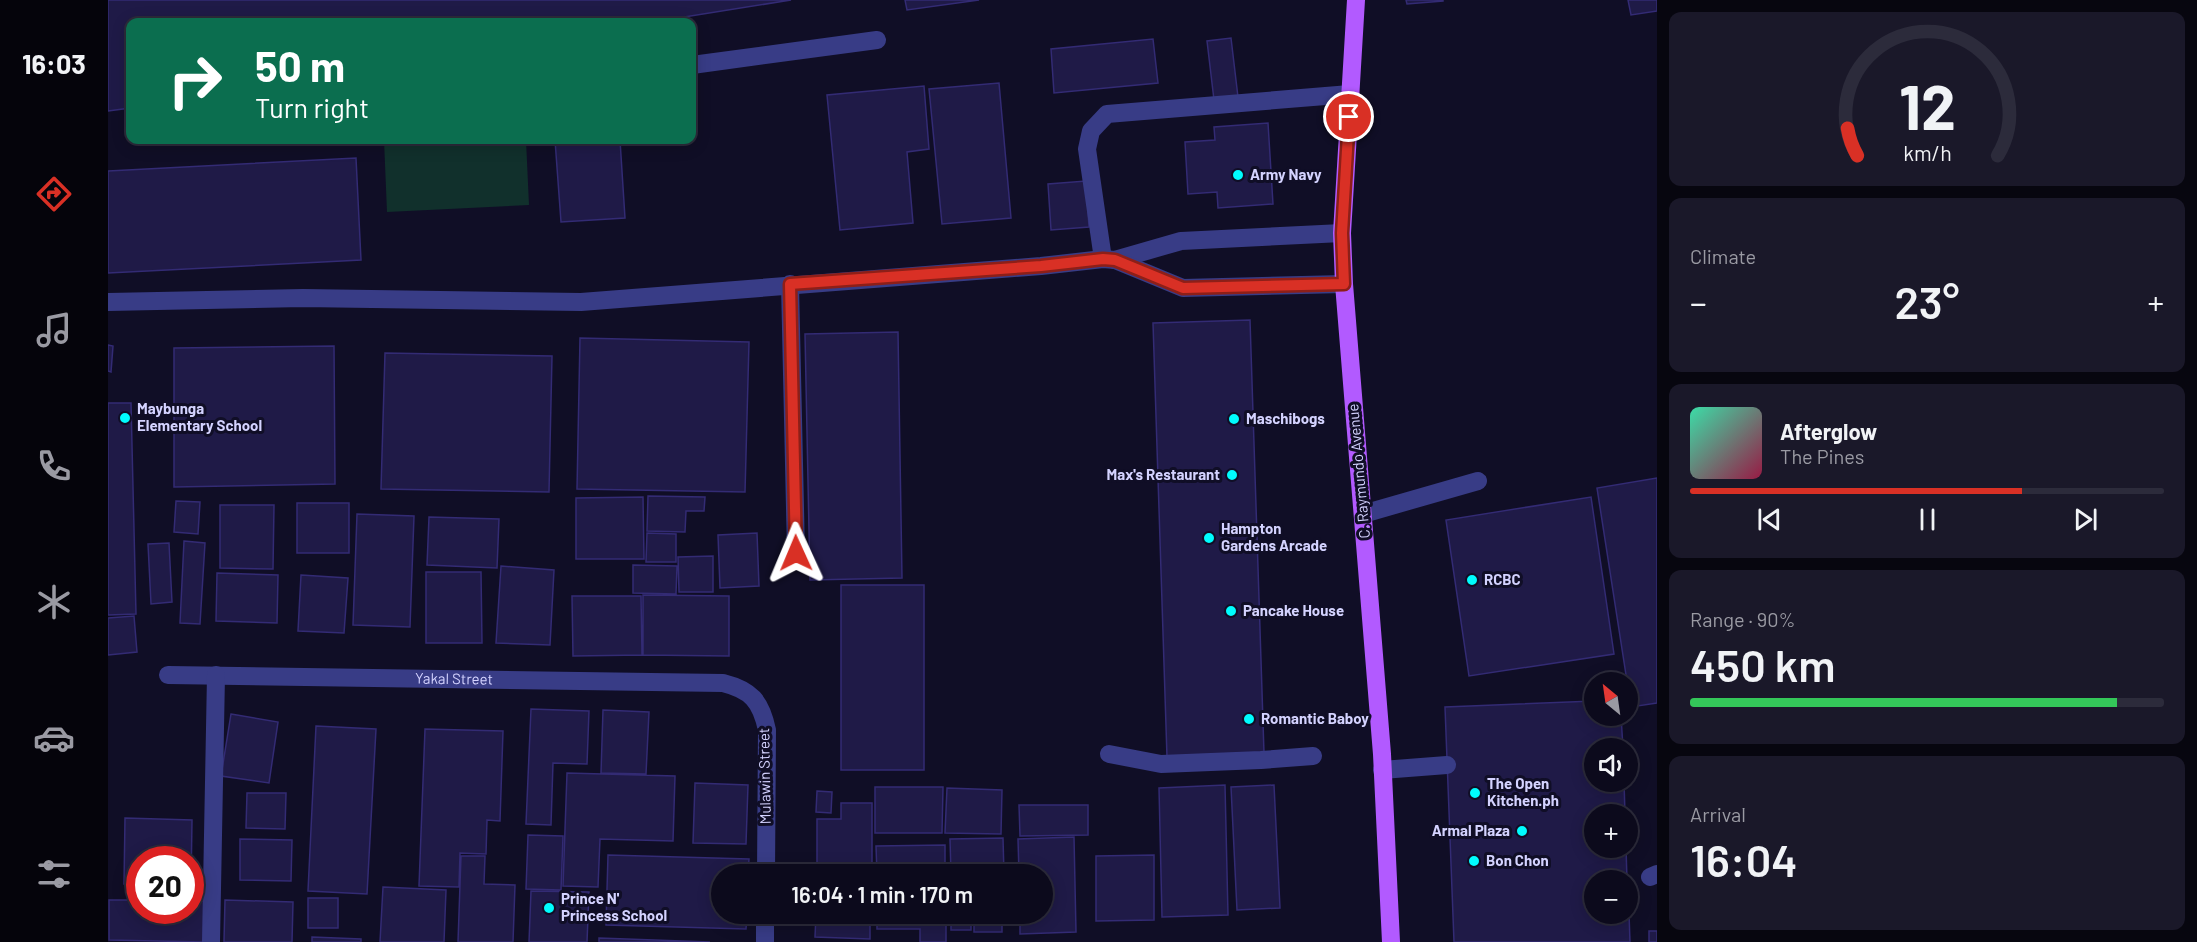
<!DOCTYPE html>
<html lang="en">
<head>
<meta charset="utf-8">
<style>
	body { margin:0; font-family:Barlow,sans-serif; background:#1a1829; color:#f1f3f6; height:100vh; display:flex; flex-direction:column; font-size:22px; white-space:nowrap }
	* { box-sizing:border-box; margin:0 }
	p { font-size:20px; color:#9a9aa3 }
	.icon { flex:none; width:33px; height:33px; fill:none; stroke:currentColor; stroke-width:2; stroke-linecap:round; stroke-linejoin:round }
	.map { position:relative; flex:1; overflow:hidden }
	.sheet { display:flex; flex-direction:column; gap:12px; padding:12px; background:#07060f; width:540px }
	.sheet>* { flex:none }
	.top-card { position:absolute; left:18px; top:18px; width:570px; height:126px; border-radius:12px; box-shadow:0 3px 15px #0003,0 0 0 2px #2c2b3b; background:#0b6e4f; color:#fff; overflow:hidden }
	.needle { width:39px; rotate:331deg }
	.controls { position:absolute; left:1476px; top:672px; display:grid; gap:12px }
	.controls a { display:grid; place-items:center; width:54px; height:54px; border-radius:50%; background:#0c0a1c; box-shadow:0 3px 15px #0003,0 0 0 2px #2c2b3b; font-size:30px }
	.speed { position:absolute; left:18px; top:846px; display:flex; gap:12px; font-size:30px; font-weight:700; text-align:center }
	.speed>* { display:grid; place-content:center; width:78px; height:78px; border-radius:50%; background:#0c0a1c; box-shadow:0 3px 15px #0003,0 0 0 2px #2c2b3b; line-height:1 }
	.speed .limit { border:9px solid #d22; background:#fff; color:#111 }
	.pin { position:absolute; display:grid; place-items:center; width:51px; height:51px; color:#fff; margin:-26px; border:3px solid #fff; border-radius:50%; box-shadow:0 2px 6px #0007 }
	.me { position:absolute; width:66px; margin:-33px; rotate:359deg; stroke-linejoin:round; filter:drop-shadow(0 0 4px #0008) }
	.turn { display:flex; align-items:center; gap:21px; height:126px; padding:0 30px; font-size:27px }
	.turn .icon { width:78px; height:78px; stroke-width:2.5 }
	.turn b { display:block; font-size:42px; line-height:51px }
	.big { font-size:45px; font-weight:600; line-height:1.1 }
	.sheet .widget { flex:1; display:flex; flex-direction:column; justify-content:center; gap:9px; min-width:0; padding:0 21px; border-radius:12px; background:#1a1829 }
	.sheet .dial { align-items:center; gap:0 }
	.dial svg { height:156px; overflow:visible; fill:none; stroke:#2c2b3b; stroke-width:7; stroke-linecap:round; text-anchor:middle }
	.dial text { fill:#f1f3f6; stroke:none }
	.song { display:flex; align-items:center; gap:18px }
	.cover { width:72px; height:72px; border-radius:9px; background:linear-gradient(135deg,hsl(160 70% 55%),hsl(340 70% 35%)) }
	.played { height:6px; border-radius:3px; background:linear-gradient(90deg,#d93025 70%,#2c2b3b 70%) }
	.keys { display:flex; justify-content:space-around; direction:ltr }
	.heat { display:flex; justify-content:space-between; align-items:center; font-size:33px; direction:ltr }
	.charge { height:9px; border-radius:4px; background:linear-gradient(90deg,#34c759 90%,#2c2b3b 0) }
	.trip { position:absolute; left:603px; top:864px; width:342px; height:60px; border-radius:30px; background:#0c0a1c; box-shadow:0 3px 15px #0003,0 0 0 2px #2c2b3b; font-weight:600; line-height:60px; text-align:center }
	main { display:flex; flex:1; min-height:0 }
	.tabs { display:flex; flex-direction:column; width:108px; justify-content:space-around; align-items:center; background:#05040b; color:#9a9aa3 }
	.tabs .icon { width:42px; height:42px }
	.tabs .active { color:#d93025 }
	.tabs b { font-size:27px; color:#f1f3f6 }
	.map>svg:first-child { display:block }
	.green { fill:#11302c }
	.building { fill:#1f1a47; stroke:#332b74; stroke-width:1.5 }
	.lines { fill:none; stroke-linecap:round; stroke-linejoin:round }
	.minor { stroke:#383c86; stroke-width:18 }
	.major { stroke:#b25aff; stroke-width:18 }
	.route-casing { stroke:#8d1f18; stroke-width:15 }
	.route { stroke:#d93025; stroke-width:10 }
	.poi-dot { fill:#00fcfe; stroke:#100e26; stroke-width:2 }
	.labels { text-anchor:middle; stroke-width:6; stroke-linejoin:round; paint-order:stroke }
	.poi-label { font-size:15px; font-weight:bold; fill:#d4d3ff; stroke:#100e26; text-anchor:start }
	.street-label { font-size:15px; fill:#d4d3ff; stroke:#100e26 }
</style>
</head>
<body>
<main>
<nav class="tabs">
<b>16:03</b>
<svg class="icon active" aria-label="directions" viewBox="0 0 24 24"><path d="M12 3l9 9-9 9-9-9zM9 14v-3h6M13 9l2 2-2 2"/></svg>
<svg class="icon" aria-label="music" viewBox="0 0 24 24"><path d="M9 18V5l10-2v13"/><circle cx="6" cy="18" r="3"/><circle cx="16" cy="16" r="3"/></svg>
<svg class="icon" aria-label="phone" viewBox="0 0 24 24"><path d="M5 4h4l2 5-3 2q2 4 5 5l2-3 5 2v4C11 20 4 13 5 4z"/></svg>
<svg class="icon" aria-label="climate" viewBox="0 0 24 24"><path d="M12 3v18M4 7l16 10M4 17L20 7"/></svg>
<svg class="icon" aria-label="car" viewBox="0 0 24 24"><path d="M5 17H2v-5l4-1 3-4h7l3 4 3 1v5h-3M9 17h6M6 11h13"/><circle cx="7" cy="17" r="2"/><circle cx="17" cy="17" r="2"/></svg>
<svg class="icon" aria-label="filters" viewBox="0 0 24 24"><path d="M4 7h16M4 17h16"/><circle cx="9" cy="7" r="2"/><circle cx="15" cy="17" r="2"/></svg>
</nav>
<div class="map">
<svg width="1549" height="942" viewBox="0 0 1549 942">
	<rect width="100%" height="100%" fill="#100e26"/>
	<path class="green" d="M 276,140 L 418,140 L 421,205 L 279,212 Z"/>
	<path class="building" d="M 0,0 L 683,0 L 545,22 L 22,22 L 22,108 L 0,111 Z
		M 797,0 L 871,0 L 799,10 Z
		M 1298,0 L 1335,0 L 1335,1 L 1299,4 Z
		M 1520,0 L 1549,0 L 1549,11 L 1523,15 Z
		M 1123,38 L 1130,97 L 1106,100 L 1099,41 Z
		M 1045,39 L 1050,83 L 946,93 L 943,49 Z
		M 891,83 L 903,218 L 834,224 L 821,89 Z
		M 816,86 L 821,149 L 799,152 L 805,223 L 732,230 L 719,95 Z
		M 1160,123 L 1165,204 L 1110,208 L 1109,192 L 1080,194 L 1077,142 L 1107,140 L 1106,127 Z
		M 447,140 L 512,140 L 517,218 L 453,222 Z
		M 248,158 L 253,260 L 0,273 L 0,171 Z
		M 978,181 L 981,227 L 943,230 L 940,184 Z
		M 1142,320 L 1156,753 L 1059,757 L 1045,323 Z
		M 790,332 L 794,578 L 702,580 L 697,334 Z
		M 472,338 L 641,342 L 637,492 L 469,489 Z
		M 0,345 L 5,346 L 3,372 L 0,371 Z
		M 226,346 L 227,484 L 66,487 L 66,348 Z
		M 277,353 L 444,356 L 441,492 L 273,489 Z
		M 0,403 L 23,403 L 28,614 L 0,615 Z
		M 1549,478 L 1549,703 L 1523,707 L 1489,488 Z
		M 540,496 L 597,497 L 596,511 L 578,511 L 577,532 L 539,531 Z
		M 535,497 L 536,559 L 468,559 L 468,498 Z
		M 1483,497 L 1506,654 L 1361,676 L 1338,520 Z
		M 68,501 L 92,502 L 90,534 L 66,532 Z
		M 189,503 L 241,503 L 241,553 L 189,553 Z
		M 112,505 L 166,505 L 165,569 L 112,568 Z
		M 249,514 L 306,516 L 302,627 L 245,625 Z
		M 321,517 L 391,519 L 389,568 L 319,565 Z
		M 539,533 L 568,534 L 568,562 L 538,562 Z
		M 649,533 L 651,586 L 612,588 L 610,535 Z
		M 76,541 L 97,543 L 92,624 L 72,623 Z
		M 61,543 L 64,602 L 43,604 L 40,544 Z
		M 605,556 L 605,592 L 571,592 L 570,557 Z
		M 525,565 L 569,566 L 568,594 L 525,593 Z
		M 393,566 L 446,570 L 442,645 L 388,643 Z
		M 318,572 L 373,572 L 374,643 L 318,643 Z
		M 109,573 L 170,575 L 169,623 L 108,621 Z
		M 193,575 L 240,578 L 236,633 L 190,631 Z
		M 733,585 L 816,585 L 816,770 L 733,770 Z
		M 535,595 L 621,596 L 621,656 L 535,655 Z
		M 464,596 L 533,596 L 534,655 L 465,656 Z
		M 26,616 L 29,652 L 0,655 L 0,618 Z
		M 1486,701 L 1486,716 L 1513,716 L 1515,748 L 1486,748 L 1486,782 L 1516,782 L 1517,814 L 1486,814 L 1486,848 L 1518,848 L 1519,880 L 1486,880 L 1486,914 L 1520,914 L 1520,884 L 1522,942 L 1346,942 L 1337,707 Z
		M 423,709 L 481,711 L 479,764 L 445,763 L 443,825 L 418,824 Z
		M 495,710 L 541,712 L 538,774 L 493,773 Z
		M 123,714 L 170,722 L 161,783 L 113,776 Z
		M 208,726 L 268,729 L 259,894 L 200,891 Z
		M 317,729 L 395,731 L 392,821 L 379,820 L 378,854 L 352,853 L 351,887 L 311,886 Z
		M 459,773 L 567,776 L 565,841 L 492,839 L 490,887 L 455,886 Z
		M 587,783 L 640,785 L 638,844 L 585,843 Z
		M 1117,785 L 1120,915 L 1054,917 L 1051,788 Z
		M 1166,785 L 1172,908 L 1129,910 L 1123,787 Z
		M 767,787 L 835,787 L 834,833 L 767,833 Z
		M 839,788 L 894,790 L 893,834 L 837,833 Z
		M 709,791 L 724,792 L 723,813 L 708,812 Z
		M 139,793 L 178,793 L 177,829 L 138,828 Z
		M 733,803 L 764,803 L 764,874 L 709,874 L 709,819 L 733,819 Z
		M 911,805 L 980,805 L 980,835 L 912,836 Z
		M 17,818 L 84,820 L 83,885 L 82,860 L 32,860 L 32,884 L 16,884 Z
		M 420,835 L 455,836 L 453,890 L 418,889 Z
		M 966,837 L 968,932 L 912,934 L 912,914 L 934,914 L 934,874 L 911,874 L 910,839 Z
		M 895,838 L 896,874 L 843,874 L 842,839 Z
		M 132,839 L 184,840 L 183,881 L 132,880 Z
		M 837,845 L 837,874 L 769,874 L 768,846 Z
		M 500,855 L 641,859 L 640,874 L 614,874 L 614,914 L 639,914 L 638,929 L 498,925 Z
		M 1046,855 L 1046,920 L 988,921 L 988,856 Z
		M 353,856 L 377,856 L 376,884 L 407,885 L 405,942 L 350,942 Z
		M 275,887 L 338,890 L 336,942 L 272,942 Z
		M 423,891 L 481,892 L 479,942 L 421,942 Z
		M 200,898 L 230,898 L 230,928 L 200,928 Z
		M 1,900 L 32,900 L 32,910 L 82,910 L 82,901 L 97,901 L 96,942 L 1,940 Z
		M 117,900 L 185,902 L 184,942 L 116,942 Z
		M 708,914 L 762,914 L 762,939 L 707,937 Z
		M 769,914 L 838,914 L 838,942 L 812,942 L 812,929 L 769,929 Z
		M 843,914 L 863,914 L 863,930 L 843,930 Z
		M 866,914 L 894,914 L 894,932 L 866,932 Z
		M 1541,931 L 1549,931 L 1549,942 L 1541,942 Z
		M 204,937 L 253,939 L 253,942 L 204,942 Z
		M 491,938 L 602,942 L 491,942 Z"/>
	<g class="lines">
		<g class="minor">
			<path d="M 584,65 L 769,40"/>
			<path d="M 995,259 L 979,149 L 983,131 L 999,114 L 1242,94"/>
			<path d="M 1007,260 L 1073,241 L 1234,233"/>
			<path d="M 682,284 L 688,553"/>
			<path d="M 0,302 L 195,298 L 473,302 L 933,266 L 995,259 L 1007,260 L 1075,288 L 1236,284"/>
			<path d="M 1255,514 L 1370,481"/>
			<path id="s1" d="M 60,675 L 615,683 C 643,690 653,701 659,730 L 658,874"/>
			<path d="M 1001,754 L 1053,764 L 1153,760 L 1205,756"/>
			<path d="M 1274,770 L 1339,765"/>
			<path d="M 1542,877 L 1549,874"/>
			<path d="M 103,942 L 108,675"/>
			<path d="M 657,942 L 657,914"/>
		</g>
		<path class="major" d="M 1248,0 L 1234,233 L 1236,284 L 1274,754 L 1283,942"/>
	</g>
	<g class="lines">
		<g class="route-casing">
			<path id="route" d="M 688,553 L 682,284 L 933,266 L 995,259 L 1007,260 L 1075,288 L 1236,284 L 1234,233 L 1241,117"/>
		</g>
		<use href="#route" class="route"/>
	</g>
	<g class="poi-dot">
		<circle cx="1130" cy="175" r="6"/>
		<circle cx="17" cy="418" r="6"/>
		<circle cx="1126" cy="419" r="6"/>
		<circle cx="1124" cy="475" r="6"/>
		<circle cx="1101" cy="538" r="6"/>
		<circle cx="1364" cy="580" r="6"/>
		<circle cx="1123" cy="611" r="6"/>
		<circle cx="1141" cy="719" r="6"/>
		<circle cx="1367" cy="793" r="6"/>
		<circle cx="1414" cy="831" r="6"/>
		<circle cx="1366" cy="861" r="6"/>
		<circle cx="441" cy="908" r="6"/>
	</g>
	<g class="labels">
		<g class="poi-label">
			<text x="1142" y="180">Army Navy</text>
			<text x="29" y="414">Maybunga<tspan x="29" dy="17">Elementary School</tspan></text>
			<text x="1138" y="424">Maschibogs</text>
			<text x="1112" y="480" text-anchor="end">Max's Restaurant</text>
			<text x="1113" y="534">Hampton<tspan x="1113" dy="17">Gardens Arcade</tspan></text>
			<text x="1376" y="585">RCBC</text>
			<text x="1135" y="616">Pancake House</text>
			<text x="1153" y="724">Romantic Baboy</text>
			<text x="1379" y="789">The Open<tspan x="1379" dy="17">Kitchen.ph</tspan></text>
			<text x="1402" y="836" text-anchor="end">Armal Plaza</text>
			<text x="1378" y="866">Bon Chon</text>
			<text x="453" y="904">Prince N'<tspan x="453" dy="17">Princess School</tspan></text>
		</g>
		<g class="street-label">
			<text transform="translate(1251 471) rotate(-95)" y="5">C. Raymundo Avenue</text>
			<text dy="5" stroke="none"><textPath href="#s1" startOffset="286">Yakal Street</textPath></text>
			<text transform="translate(657 776) rotate(-91)" y="5">Mulawin Street</text>
		</g>
	</g>
</svg>
<div class="controls">
<a><svg class="needle" viewBox="-14 -14 28 28"><path d="M0-13l5 13h-10z" fill="#e53935"/><path d="M0 13l5-13h-10z" fill="#9a9aa3"/></svg></a>
<a><svg class="icon" aria-label="sound" viewBox="0 0 24 24"><path d="M4 9h4l5-4v14l-5-4H4zM17 9q2 3 0 6"/></svg></a>
<a>+</a>
<a>−</a>
</div>
<div class="speed"><div class="limit">20</div></div>
<div class="pin" style="left:1241px;top:117px;background:#d93025"><svg class="icon" aria-label="arrive" viewBox="0 0 24 24"><path d="M6 21V4h12l-3 4 3 4H6"/></svg></div>
<svg class="me" style="left:688px;top:553px" viewBox="-20 -20 40 40"><path d="M0-17L14 15 0 8-14 15z" fill="#d93025" stroke="#fff" stroke-width="4"/></svg>
<div class="trip">16:04 · 1 min · 170 m</div>
<div class="top-card">
<div class="turn"><svg class="icon" aria-label="right" viewBox="0 0 24 24"><path d="M7 20v-9h11M14 6l5 5-5 5"/></svg><div><b>50 m</b>Turn right</div></div>
</div>
</div>
<section class="sheet">
<div class="widget dial"><svg viewBox="0 0 100 80">
<path d="M14 69A42 42 0 1 1 86 69"/>
<path d="M14 69A42 42 0 0 1 9 55" stroke="#d93025"/>
<text x="50" y="56" font-size="32" font-weight="700">12</text>
<text x="50" y="72" font-size="11">km/h</text>
</svg></div>
<div class="widget"><p>Climate</p>
<div class="heat"><a>−</a><b class="big">23°</b><a>+</a></div>
</div>
<div class="widget">
<div class="song"><i class="cover"></i><div><b>Afterglow</b><p>The Pines</p></div></div>
<div class="played"></div>
<div class="keys"><svg class="icon" aria-label="previous" viewBox="0 0 24 24"><path d="M18 5L8 12l10 7zM5 5v14"/></svg><svg class="icon" aria-label="pause" viewBox="0 0 24 24"><path d="M8 5v14M16 5v14"/></svg><svg class="icon" aria-label="next" viewBox="0 0 24 24"><path d="M6 5l10 7-10 7zM19 5v14"/></svg></div>
</div>
<div class="widget"><p>Range · 90%</p><b class="big">450 km</b><div class="charge"></div></div>
<div class="widget"><p>Arrival</p><b class="big">16:04</b></div>
</section>
</main>
</body>
</html>
